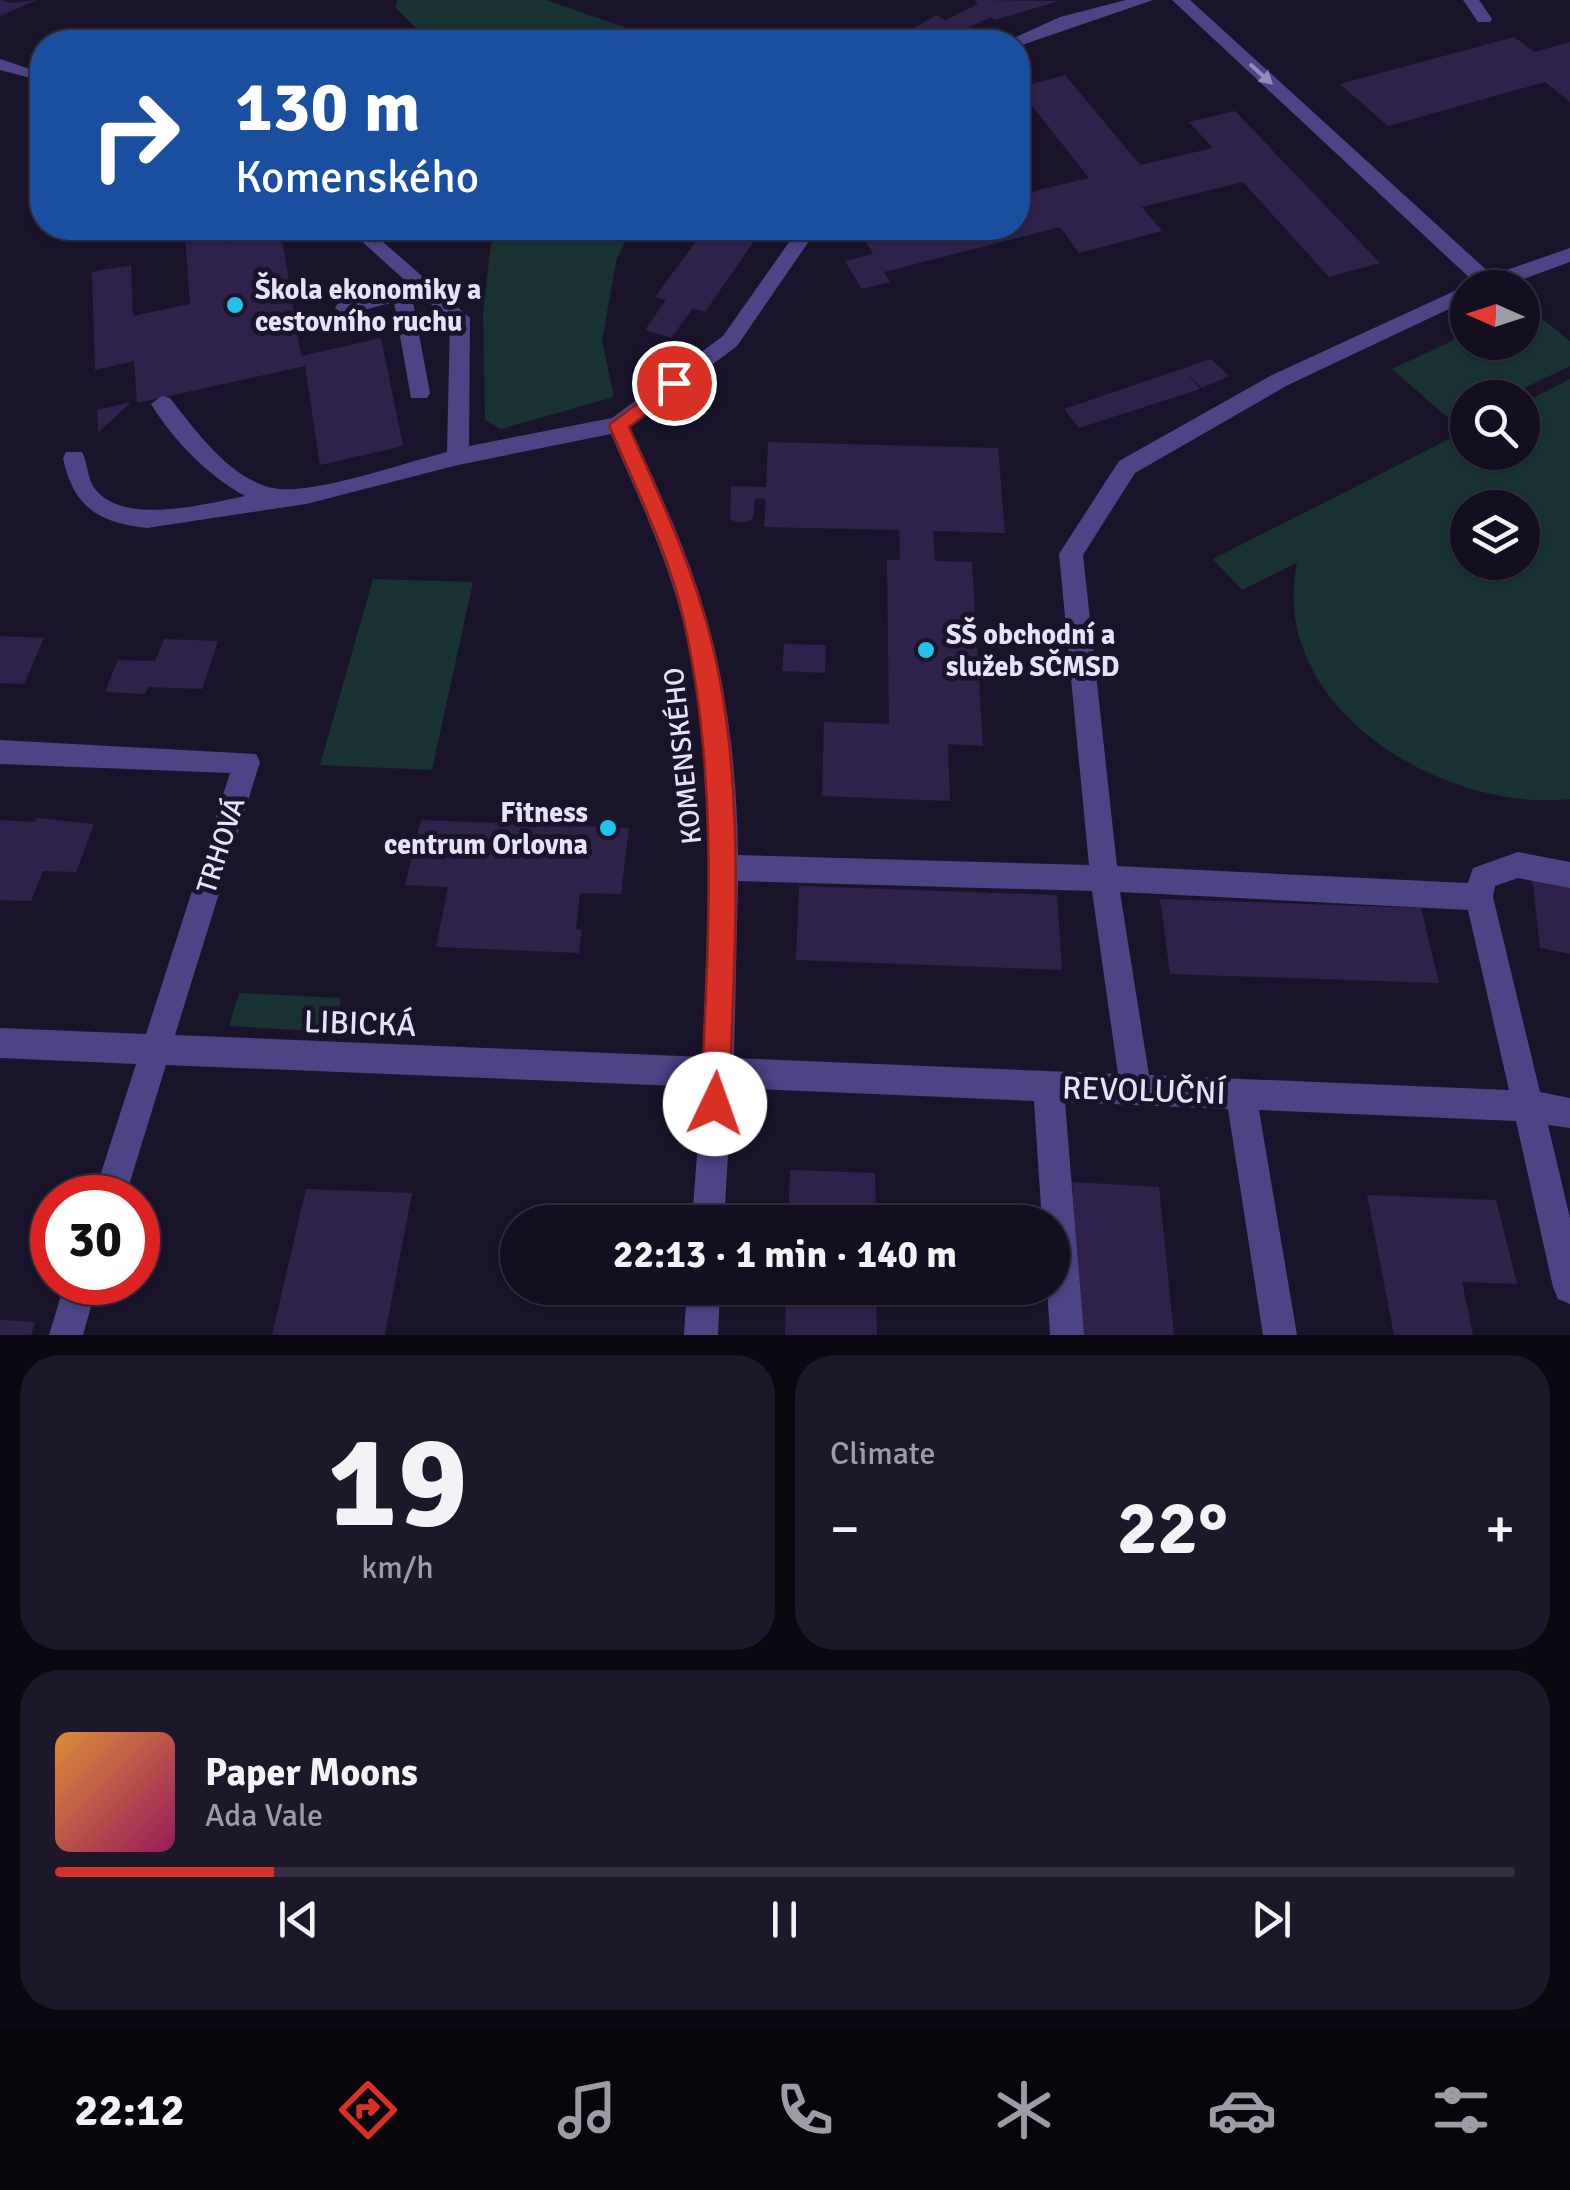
<!DOCTYPE html>
<html lang="en">
<head>
<meta charset="utf-8">
<style>
	body { margin:0; font-family:Signika,sans-serif; background:#1d1829; color:#f1f3f6; height:100vh; display:flex; flex-direction:column; font-size:38px; white-space:nowrap }
	* { box-sizing:border-box; margin:0 }
	p { font-size:32px; color:#9d9ca5 }
	.icon { flex:none; width:55px; height:55px; fill:none; stroke:currentColor; stroke-width:2; stroke-linecap:round; stroke-linejoin:round }
	.map { position:relative; height:1335px; overflow:hidden }
	.sheet { display:flex; flex-direction:column; gap:20px; padding:20px; background:#0b0812; flex:1 }
	.sheet>* { flex:none }
	.guide { position:absolute; left:30px; top:30px; width:1000px; height:210px; border-radius:40px; box-shadow:0 2px 8px #0004,0 0 0 2px #332f3e; background:#1a4fa0; color:#fff; overflow:hidden }
	.needle { width:65px; rotate:273deg }
	.tools { position:absolute; left:1450px; top:270px; display:grid; gap:20px }
	.tools a { display:grid; place-items:center; width:90px; height:90px; border-radius:50%; background:#140f20; box-shadow:0 2px 8px #0004,0 0 0 2px #332f3e; font-size:50px }
	.speed { position:absolute; left:30px; top:1175px; display:flex; gap:20px; font-size:50px; font-weight:700; text-align:center }
	.speed>* { display:grid; place-content:center; width:130px; height:130px; border-radius:50%; background:#140f20; box-shadow:0 2px 8px #0004,0 0 0 2px #332f3e; line-height:1 }
	.speed .limit { border:15px solid #d22; background:#fff; color:#111 }
	.pin { position:absolute; display:grid; place-items:center; width:85px; height:85px; color:#fff; margin:-42px; border:5px solid #fff; border-radius:50%; box-shadow:0 2px 10px #0007 }
	.me { position:absolute; width:110px; margin:-55px; rotate:3deg; stroke-linejoin:round; filter:drop-shadow(0 0 8px #0008) }
	.turn { display:flex; align-items:center; gap:35px; height:210px; padding:0 40px; font-size:45px }
	.turn .icon { width:130px; height:130px; stroke-width:2.5 }
	.turn b { display:block; font-size:70px; line-height:85px }
	.big { font-size:75px; font-weight:700; line-height:1.1 }
	.sheet .tile { flex:1; display:flex; flex-direction:column; justify-content:center; gap:15px; min-width:0; padding:0 35px; border-radius:40px; background:#1d1829 }
	.sheet .dial { align-items:center; gap:0 }
	.dial b { font-size:130px; line-height:1 }
	.song { display:flex; align-items:center; gap:30px }
	.cover { width:120px; height:120px; border-radius:15px; background:linear-gradient(135deg,hsl(30 70% 55%),hsl(330 70% 35%)) }
	.played { height:10px; border-radius:5px; background:linear-gradient(90deg,#d93025 15%,#332f3e 15%) }
	.keys { display:flex; justify-content:space-around; direction:ltr }
	.heat { display:flex; justify-content:space-between; align-items:center; font-size:55px; direction:ltr }
	.sheet .tiles { flex:1; display:grid; gap:20px; grid-template-columns:1fr 1fr }
	.tile:last-child { grid-column:span 2 }
	.trip { position:absolute; left:500px; top:1205px; width:570px; height:100px; border-radius:50px; background:#140f20; box-shadow:0 2px 8px #0004,0 0 0 2px #332f3e; font-weight:700; line-height:100px; text-align:center }
	.tab-bar { display:flex; height:160px; justify-content:space-around; align-items:center; background:#08060d; color:#9d9ca5 }
	.tab-bar .icon { width:70px; height:70px }
	.tab-bar .on { color:#d93025 }
	.tab-bar b { font-size:45px; color:#f1f3f6 }
	.map>svg:first-child { display:block }
	.green { fill:#183234; fill-rule:evenodd }
	.building { fill:#2e224a }
	.lines { fill:none; stroke-linecap:round; stroke-linejoin:round }
	.minor { fill:#4d4485; fill-rule:evenodd }
	.oneway { fill:#928bbb }
	.route { fill:#d93025; stroke:#8d1f18; stroke-width:2.5 }
	.poi-dot { fill:#21c1e8; stroke:#1a142b; stroke-width:4 }
	.labels { text-anchor:middle; stroke-width:10; stroke-linejoin:round; paint-order:stroke }
	.poi-label { font-size:28px; font-weight:bold; fill:#e7e1fc; stroke:#1a142b; text-anchor:start }
	.street-label { font-size:28px; fill:#e7e1fc; stroke:#1a142b }
	.near-street-label { font-size:32px; fill:#e7e1fc; stroke:#1a142b }
</style>
</head>
<body>
<div class="map">
<svg width="1570" height="1335" viewBox="0 0 1570 1335">
	<rect width="100%" height="100%" fill="#1a142b"/>
	<path class="green" d="M 398,0 L 546,0 L 667,42 L 430,42 L 395,7 Z
		M 493,228 L 633,228 L 617,258 L 602,340 L 614,397 L 501,429 L 485,420 L 483,311 Z
		M 1526,306 L 1570,341 L 1570,366 L 1506,397 L 1468,398 L 1467,416 L 1454,423 L 1392,369 L 1467,334 L 1468,342 L 1522,342 L 1523,308 Z
		M 1570,379 L 1570,799 C 1442,813 1267,707 1297,563 L 1242,590 L 1213,559 L 1467,430 L 1468,452 L 1522,452 L 1523,403 ZM 1468,508 L 1522,508 L 1522,562 L 1468,562 Z
		M 373,579 L 473,582 L 432,770 L 320,765 Z
		M 239,993 L 341,998 L 334,1032 L 229,1026 Z"/>
	<path class="building" d="M 0,0 L 12,3 L 37,0 L 0,16 Z
		M 974,0 L 1059,1 L 995,20 L 991,17 L 963,30 L 971,34 L 957,42 L 889,42 L 937,15 L 945,20 L 978,4 Z
		M 1514,37 L 1534,52 L 1570,42 L 1570,102 L 1545,82 L 1388,126 L 1340,84 Z
		M 1065,75 L 1140,165 L 1213,148 L 1189,122 L 1235,111 L 1380,263 L 1329,277 L 1243,182 L 1142,207 L 1162,231 L 1079,253 L 1060,227 L 884,272 L 890,282 L 862,289 L 845,261 L 873,254 L 861,233 L 885,228 L 1018,228 L 1018,195 L 1089,178 L 1018,88 Z
		M 226,228 L 228,243 L 281,232 L 301,356 L 381,338 L 403,446 L 320,465 L 305,366 L 137,403 L 134,361 L 95,370 L 92,272 L 131,265 L 133,316 L 190,304 L 185,236 Z
		M 706,228 L 763,228 L 705,312 L 693,308 L 671,338 L 645,330 L 666,300 L 655,297 Z
		M 1211,359 L 1229,376 L 1202,388 L 1187,373 L 1200,389 L 1079,428 L 1064,409 Z
		M 131,402 L 98,433 L 97,410 Z
		M 768,442 L 998,448 L 1005,533 L 933,531 L 935,561 L 972,562 L 983,746 L 948,744 L 950,801 L 822,796 L 824,722 L 889,724 L 887,560 L 900,560 L 899,530 L 764,527 L 766,499 L 755,498 L 753,518 L 748,522 L 734,522 L 730,518 L 731,486 L 766,487 Z
		M 0,636 L 44,638 L 24,684 L 0,683 Z
		M 164,639 L 218,641 L 202,689 L 148,687 L 145,694 L 105,692 L 118,660 L 155,661 Z
		M 784,644 L 826,645 L 825,673 L 782,671 Z
		M 37,818 L 94,824 L 76,872 L 43,871 L 31,901 L 0,900 L 0,820 L 35,822 Z
		M 421,820 L 629,828 L 621,894 L 580,893 L 576,929 L 582,930 L 579,953 L 436,947 L 448,887 L 405,885 Z
		M 1532,877 L 1570,885 L 1570,954 L 1540,948 Z
		M 799,886 L 1057,895 L 1062,970 L 796,960 Z
		M 1160,899 L 1421,908 L 1439,983 L 1170,974 Z
		M 790,1170 L 875,1173 L 876,1222 L 788,1222 Z
		M 1072,1182 L 1159,1187 L 1174,1335 L 1083,1335 Z
		M 306,1189 L 412,1193 L 385,1335 L 272,1335 Z
		M 1367,1195 L 1496,1200 L 1517,1284 L 1462,1282 L 1473,1335 L 1394,1335 Z
		M 786,1288 L 876,1288 L 877,1335 L 785,1335 Z
		M 0,1320 L 35,1322 L 31,1335 L 0,1335 Z"/>
	<g class="lines">
		<path class="minor" d="M 1126,0 L 1153,0 L 1019,46 L 1005,42 L 1060,17 Z
			M 1172,0 L 1190,0 L 1492,275 L 1570,248 L 1570,262 L 1499,288 L 1468,288 L 1468,300 L 1288,385 L 1135,473 L 1083,555 L 1117,866 L 1468,883 L 1473,868 L 1518,852 L 1570,862 L 1570,888 L 1518,878 L 1495,886 L 1493,897 L 1540,1092 L 1570,1098 L 1570,1128 L 1548,1125 L 1570,1218 L 1570,1304 L 1558,1299 L 1553,1287 L 1516,1121 L 1259,1110 L 1297,1335 L 1263,1335 L 1228,1109 L 1065,1102 L 1084,1335 L 1050,1335 L 1047,1288 L 1052,1288 L 1052,1222 L 1042,1222 L 1034,1101 L 732,1088 L 724,1222 L 692,1222 L 702,1087 L 166,1065 L 125,1198 L 93,1198 L 136,1064 L 0,1058 L 0,1028 L 146,1034 L 230,773 L 0,764 L 0,740 L 256,754 L 260,762 L 175,1035 L 704,1057 C 713,909 720,755 680,611 C 664,550 636,492 611,434 L 458,465 L 306,504 L 147,528 C 99,523 73,507 63,458 L 66,452 L 82,452 C 88,463 87,479 95,489 C 124,526 205,504 245,496 C 207,475 174,441 151,404 L 162,396 L 170,398 C 196,431 230,479 273,488 C 311,496 407,462 447,452 L 450,320 L 420,295 L 412,297 L 430,393 L 427,398 L 411,398 L 394,302 L 345,315 L 335,308 L 338,303 L 409,284 L 347,228 L 367,228 L 470,318 L 469,446 L 612,418 L 723,336 L 799,228 L 818,228 L 737,346 L 630,427 C 654,481 680,534 698,590 C 726,674 737,767 738,855 L 1089,865 L 1059,554 L 1119,461 L 1272,375 L 1474,282 ZM 738,881 L 1092,891 L 1118,1074 L 734,1058 ZM 1120,892 L 1468,910 L 1509,1090 L 1149,1075 Z
			M 1463,0 L 1479,0 L 1492,19 L 1490,22 L 1478,22 Z
			M 0,59 L 42,73 L 42,81 L 0,70 Z
			M 65,1282 L 98,1282 L 83,1335 L 49,1335 Z
			M 687,1288 L 720,1288 L 718,1335 L 684,1335 Z"/>
	</g>
	<defs><path id="oneway-solid" d="M-6-.8H1V-3.2L6.5 0L1 3.2V.8H-6Z" transform="scale(2.5)"/></defs>
	<use class="oneway" href="#oneway-solid" transform="translate(1261 74) rotate(42)"/>
	<path class="route" d="M 674,376 L 684,383 L 681,388 L 629,427 C 656,488 684,548 703,611 C 750,763 734,948 729,1104 L 725,1114 L 715,1118 L 705,1114 L 701,1104 C 708,941 720,779 683,617 C 668,551 635,487 609,425 Z"/>
	<g class="poi-dot">
		<circle cx="235" cy="305" r="10"/>
		<circle cx="926" cy="650" r="10"/>
		<circle cx="608" cy="828" r="10"/>
	</g>
	<g class="labels">
		<g class="poi-label">
			<text x="255" y="299">Škola ekonomiky a<tspan x="255" dy="32">cestovního ruchu</tspan></text>
			<text x="946" y="644">SŠ obchodní a<tspan x="946" dy="32">služeb SČMSD</tspan></text>
			<text x="588" y="822" text-anchor="end">Fitness<tspan x="588" dy="32">centrum Orlovna</tspan></text>
		</g>
		<g class="street-label">
			<text transform="translate(682 756) rotate(-96)" y="10">KOMENSKÉHO</text>
			<text transform="translate(220 845) rotate(-72)" y="10">TRHOVÁ</text>
		</g>
		<g class="near-street-label">
			<text transform="translate(360 1023) rotate(2)" y="11">LIBICKÁ</text>
			<text transform="translate(1144 1090) rotate(2)" y="11">REVOLUČNÍ</text>
		</g>
	</g>
</svg>
<div class="tools">
<a><svg class="needle" viewBox="-14 -14 28 28"><path d="M0-13l5 13h-10z" fill="#e53935"/><path d="M0 13l5-13h-10z" fill="#9d9ca5"/></svg></a>
<a><svg class="icon" aria-label="search" viewBox="0 0 24 24"><circle cx="10" cy="10" r="6"/><path d="M15 15l6 6"/></svg></a>
<a><svg class="icon" aria-label="layers" viewBox="0 0 24 24"><path d="M12 4l9 5-9 5-9-5zM3 14l9 5 9-5"/></svg></a>
</div>
<div class="speed"><div class="limit">30</div></div>
<div class="pin" style="left:674px;top:383px;background:#d93025"><svg class="icon" aria-label="arrive" viewBox="0 0 24 24"><path d="M6 21V4h12l-3 4 3 4H6"/></svg></div>
<svg class="me" style="left:715px;top:1104px" viewBox="-20 -20 40 40"><circle r="19" fill="#fff"/><path d="M0-13L10 11 0 6-10 11z" fill="#d93025"/></svg>
<div class="trip">22:13 · 1 min · 140 m</div>
<div class="guide">
<div class="turn"><svg class="icon" aria-label="right" viewBox="0 0 24 24"><path d="M7 20v-9h11M14 6l5 5-5 5"/></svg><div><b>130 m</b>Komenského</div></div>
</div>
</div>
<section class="sheet">
<div class="tiles">
<div class="tile dial"><b>19</b><p>km/h</p></div>
<div class="tile"><p>Climate</p>
<div class="heat"><a>−</a><b class="big">22°</b><a>+</a></div>
</div>
<div class="tile">
<div class="song"><i class="cover"></i><div><b>Paper Moons</b><p>Ada Vale</p></div></div>
<div class="played"></div>
<div class="keys"><svg class="icon" aria-label="previous" viewBox="0 0 24 24"><path d="M18 5L8 12l10 7zM5 5v14"/></svg><svg class="icon" aria-label="pause" viewBox="0 0 24 24"><path d="M8 5v14M16 5v14"/></svg><svg class="icon" aria-label="next" viewBox="0 0 24 24"><path d="M6 5l10 7-10 7zM19 5v14"/></svg></div>
</div>
</div>
</section>
<nav class="tab-bar">
<b>22:12</b>
<svg class="icon on" aria-label="directions" viewBox="0 0 24 24"><path d="M12 3l9 9-9 9-9-9zM9 14v-3h6M13 9l2 2-2 2"/></svg>
<svg class="icon" aria-label="music" viewBox="0 0 24 24"><path d="M9 18V5l10-2v13"/><circle cx="6" cy="18" r="3"/><circle cx="16" cy="16" r="3"/></svg>
<svg class="icon" aria-label="phone" viewBox="0 0 24 24"><path d="M5 4h4l2 5-3 2q2 4 5 5l2-3 5 2v4C11 20 4 13 5 4z"/></svg>
<svg class="icon" aria-label="climate" viewBox="0 0 24 24"><path d="M12 3v18M4 7l16 10M4 17L20 7"/></svg>
<svg class="icon" aria-label="car" viewBox="0 0 24 24"><path d="M5 17H2v-5l4-1 3-4h7l3 4 3 1v5h-3M9 17h6M6 11h13"/><circle cx="7" cy="17" r="2"/><circle cx="17" cy="17" r="2"/></svg>
<svg class="icon" aria-label="filters" viewBox="0 0 24 24"><path d="M4 7h16M4 17h16"/><circle cx="9" cy="7" r="2"/><circle cx="15" cy="17" r="2"/></svg>
</nav>
</body>
</html>
